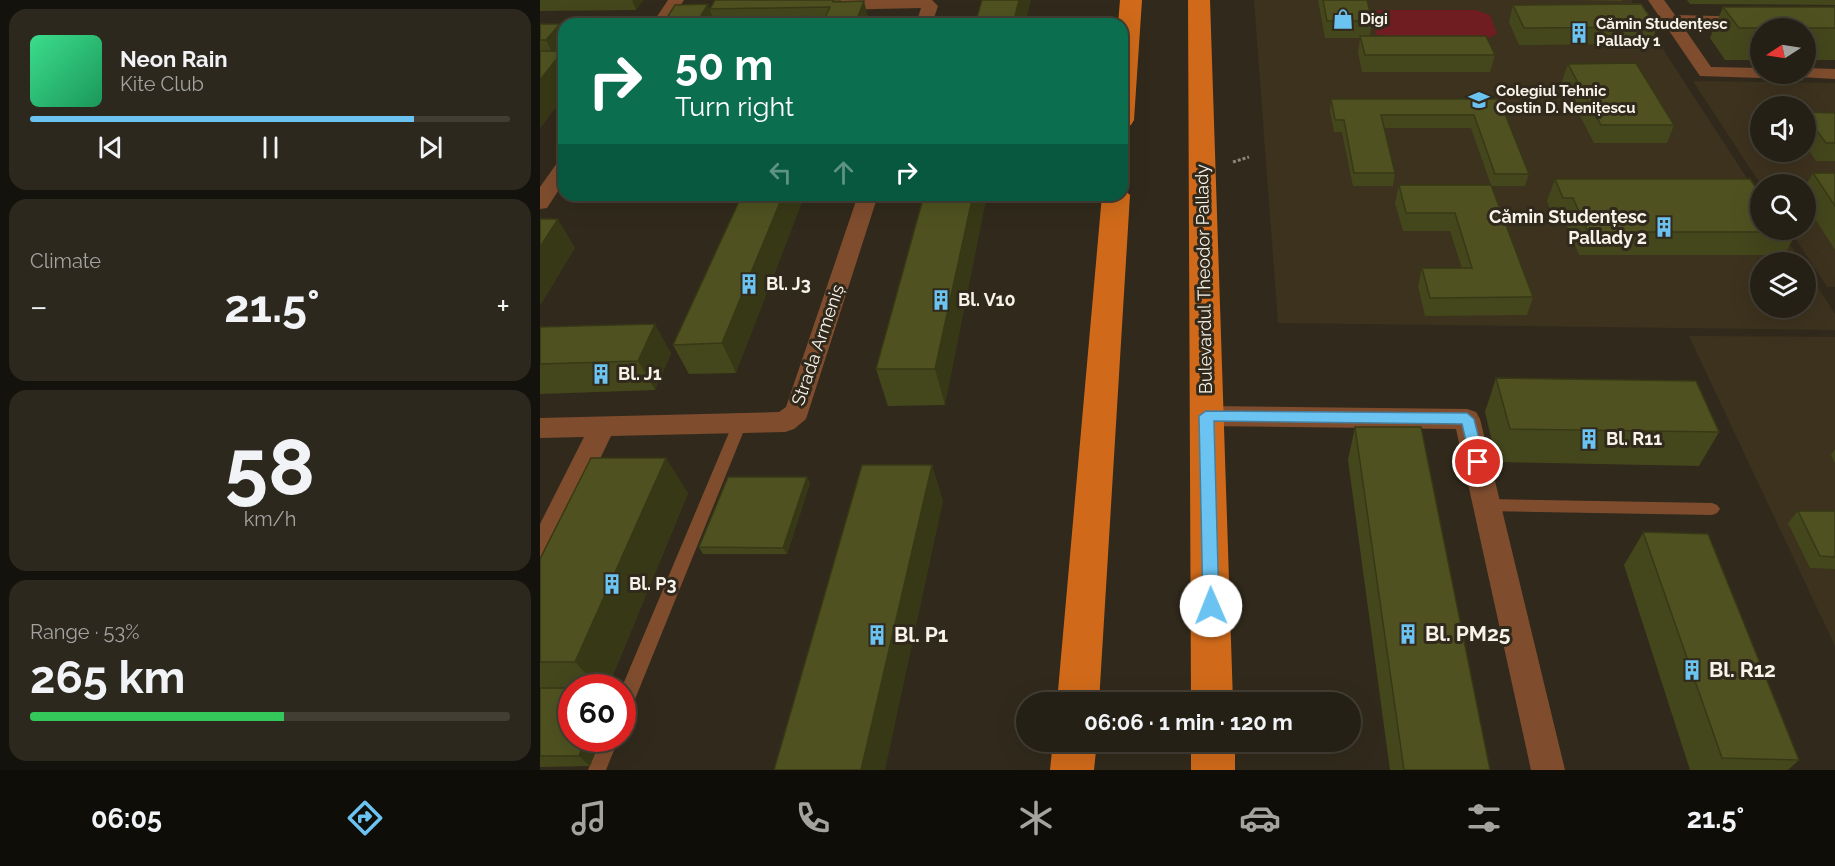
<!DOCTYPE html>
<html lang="en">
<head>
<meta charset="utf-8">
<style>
	body { margin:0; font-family:Raleway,sans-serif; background:#2d281e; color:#f1f3f6; height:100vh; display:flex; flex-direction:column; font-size:22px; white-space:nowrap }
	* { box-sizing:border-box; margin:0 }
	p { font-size:20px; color:#a3a3a0 }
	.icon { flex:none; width:33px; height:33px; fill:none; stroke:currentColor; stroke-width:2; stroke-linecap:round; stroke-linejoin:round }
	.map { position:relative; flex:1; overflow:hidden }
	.drawer { display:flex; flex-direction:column; gap:9px; padding:9px; background:#14120c; width:540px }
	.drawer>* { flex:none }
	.guide { position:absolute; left:18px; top:18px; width:570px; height:183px; border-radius:18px; box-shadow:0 6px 24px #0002,0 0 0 2px #423e34; background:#0b6e4f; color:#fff; overflow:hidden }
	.needle { width:39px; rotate:258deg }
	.fabs { position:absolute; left:1210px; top:18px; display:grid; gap:12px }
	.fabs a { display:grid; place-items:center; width:66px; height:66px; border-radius:50%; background:#252015; box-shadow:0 6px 24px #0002,0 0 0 2px #423e34; font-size:30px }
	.speed { position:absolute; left:18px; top:674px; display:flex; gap:12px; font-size:30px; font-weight:700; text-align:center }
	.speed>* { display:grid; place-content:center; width:78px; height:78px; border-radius:50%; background:#252015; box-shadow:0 6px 24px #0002,0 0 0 2px #423e34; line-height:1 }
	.speed .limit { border:9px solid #d22; background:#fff; color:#111 }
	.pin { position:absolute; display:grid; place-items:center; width:51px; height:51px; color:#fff; margin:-26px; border:3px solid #fff; border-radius:50%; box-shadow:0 2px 6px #0007 }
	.me { position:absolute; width:66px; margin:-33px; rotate:359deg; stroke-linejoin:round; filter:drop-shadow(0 0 4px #0008) }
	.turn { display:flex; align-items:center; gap:21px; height:126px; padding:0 18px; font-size:27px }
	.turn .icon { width:78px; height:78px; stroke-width:2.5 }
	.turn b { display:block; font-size:42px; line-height:51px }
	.lanes { display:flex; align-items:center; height:57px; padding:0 18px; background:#0003; justify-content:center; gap:30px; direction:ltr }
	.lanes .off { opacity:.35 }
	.big { font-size:45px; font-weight:700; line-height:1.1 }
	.drawer .tile { flex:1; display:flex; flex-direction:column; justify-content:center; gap:9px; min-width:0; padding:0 21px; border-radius:18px; background:#2d281e }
	.drawer .dial { align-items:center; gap:0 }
	.dial b { font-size:78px; line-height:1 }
	.song { display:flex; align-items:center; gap:18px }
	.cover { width:72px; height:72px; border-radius:9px; background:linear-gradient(135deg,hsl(150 70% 55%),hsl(150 70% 35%)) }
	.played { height:6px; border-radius:3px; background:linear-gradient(90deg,#6bc3f2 80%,#423e34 80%) }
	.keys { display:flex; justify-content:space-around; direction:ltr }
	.heat { display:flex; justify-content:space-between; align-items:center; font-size:33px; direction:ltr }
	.charge { height:9px; border-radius:4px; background:linear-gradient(90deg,#34c759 53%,#423e34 0) }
	.trip { position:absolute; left:476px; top:692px; width:345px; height:60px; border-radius:30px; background:#252015; box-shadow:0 6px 24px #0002,0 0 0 2px #423e34; font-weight:700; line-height:60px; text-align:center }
	.menu { display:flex; height:96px; justify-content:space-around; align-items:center; background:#0f0d08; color:#a3a3a0 }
	.menu .icon { width:42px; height:42px }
	.menu .on { color:#6bc3f2 }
	.menu b { font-size:27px; color:#f1f3f6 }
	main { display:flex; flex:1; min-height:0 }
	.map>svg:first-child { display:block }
	.built { fill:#3d321e; fill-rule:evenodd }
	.green { fill:#701d22 }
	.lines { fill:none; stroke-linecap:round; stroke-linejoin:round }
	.path { stroke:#8c857a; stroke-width:3; stroke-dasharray:3 2; stroke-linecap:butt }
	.lane { fill:#7f4d2e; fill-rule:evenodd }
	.street { fill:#7f4d2e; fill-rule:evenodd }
	.primary { fill:#d06a1a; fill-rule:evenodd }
	.wall { fill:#44471c }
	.shaded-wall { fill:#373916 }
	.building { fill:#4f5220; stroke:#373916; stroke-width:1.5 }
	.route { fill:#6bc3f2; stroke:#467f9d; stroke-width:1.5 }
	.labels { text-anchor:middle; stroke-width:6; stroke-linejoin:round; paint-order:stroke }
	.far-poi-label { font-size:15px; font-weight:bold; fill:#f8f3ea; stroke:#312a1c; text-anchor:start }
	.poi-label { font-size:18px; font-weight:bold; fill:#f8f3ea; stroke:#312a1c; text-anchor:start }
	.street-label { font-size:18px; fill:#f8f3ea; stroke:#312a1c }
	.near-poi-label { font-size:21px; font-weight:bold; fill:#f8f3ea; stroke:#312a1c; text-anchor:start }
</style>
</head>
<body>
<main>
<section class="drawer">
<div class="tile">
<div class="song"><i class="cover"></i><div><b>Neon Rain</b><p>Kite Club</p></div></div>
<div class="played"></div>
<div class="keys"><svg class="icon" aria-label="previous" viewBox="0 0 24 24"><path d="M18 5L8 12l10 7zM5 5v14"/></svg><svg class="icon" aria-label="pause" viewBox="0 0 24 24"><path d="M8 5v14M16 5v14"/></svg><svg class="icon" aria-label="next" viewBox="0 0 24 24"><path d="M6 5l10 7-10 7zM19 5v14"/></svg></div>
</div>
<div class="tile"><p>Climate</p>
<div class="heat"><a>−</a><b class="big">21.5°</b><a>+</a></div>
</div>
<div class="tile dial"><b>58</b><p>km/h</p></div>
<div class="tile"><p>Range · 53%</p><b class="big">265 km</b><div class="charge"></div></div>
</section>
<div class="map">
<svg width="1295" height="770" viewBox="0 0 1295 770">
	<rect width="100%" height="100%" fill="#312a1c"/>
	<path class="built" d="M 714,0 L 1091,0 L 1221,200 L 1221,230 L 1240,230 L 1262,262 L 1221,262 L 1221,308 L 1266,308 L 1266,269 L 1295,314 L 1295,330 L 738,323 Z
		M 1153,81 L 1295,83 L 1295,287 L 1287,287 L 1250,230 L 1266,230 L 1266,184 L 1221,185 ZM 1221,106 L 1266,106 L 1266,152 L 1221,152 Z
		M 1149,336 L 1295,337 L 1295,646 Z"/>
	<path class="green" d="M 839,10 L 936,10 L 950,15 L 957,34 L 946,39 L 848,39 L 836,34 L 831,14 Z"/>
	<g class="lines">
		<path class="path" d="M 693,162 L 709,157"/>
		<path class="lane" d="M 200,418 L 205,419 L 207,423 L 91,709 L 88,715 L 82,717 L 82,687 L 193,423 L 195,419 Z
			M 948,499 L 1172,503 L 1177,505 L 1180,509 L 1177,513 L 1172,515 L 948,511 L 943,509 L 940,505 L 943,501 Z
			M 61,738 L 79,738 L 66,770 L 48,770 Z"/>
		<path class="street" d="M 128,0 L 144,0 L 128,24 L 112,24 Z
			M 294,0 L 392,0 L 398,6 L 392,24 L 376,24 L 381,8 L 290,10 L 282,5 L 284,2 Z
			M 1108,0 L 1124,0 L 1135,15 L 1216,17 L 1218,21 L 1216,25 L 1210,26 L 1142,25 L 1171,67 L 1221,68 L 1221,74 L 1230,74 L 1221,78 L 1160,76 Z
			M 1266,68 L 1295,69 L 1295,79 L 1260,77 L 1257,74 L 1266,74 Z
			M 24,161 L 24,182 L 7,208 L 0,209 L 0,187 L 17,163 Z
			M 318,195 L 338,195 L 266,419 L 254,429 L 245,432 L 71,436 L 10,562 L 0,566 L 0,524 L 44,437 L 0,438 L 0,418 L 239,412 L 246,407 Z
			M 666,406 L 927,409 L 936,412 L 940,419 L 1025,770 L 991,770 L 916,429 L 666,426 L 657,423 L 653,416 L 657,409 Z"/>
		<path class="primary" d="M 580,0 L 602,0 L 594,120 L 591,125 L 582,127 L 582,24 L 578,24 Z
			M 648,0 L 670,0 L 693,702 L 651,702 Z
			M 582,188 L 590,195 L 559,702 L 517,702 L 562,195 L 582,195 Z
			M 513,741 L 557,741 L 554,770 L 510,770 Z
			M 651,741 L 695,741 L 695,770 L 651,770 Z"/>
	</g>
	<path class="wall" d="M 0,0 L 103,0 L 96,10 L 0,11 Z
		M 301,0 L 301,2 L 330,24 L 123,24 L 170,8 Z
		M 778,0 L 827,0 L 832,21 L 830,36 L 955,55 L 950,72 L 822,72 L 818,53 L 820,38 L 785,38 Z
		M 1041,0 L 1082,0 L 1082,1 Z
		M 1147,0 L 1295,0 L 1295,5 L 1150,4 Z
		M 973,5 L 1117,27 L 1111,44 L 979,45 L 969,22 Z
		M 1183,7 L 1295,7 L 1295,60 L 1266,60 L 1266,28 L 1221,28 L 1221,60 L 1185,60 L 1170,38 Z
		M 0,24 L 20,24 L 24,32 L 24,96 L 0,128 Z
		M 1028,64 L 1134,125 L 1127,143 L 1054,143 L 1022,81 Z
		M 791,99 L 959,99 L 989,174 L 985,186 L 952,186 L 993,297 L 987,315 L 885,316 L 878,286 L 882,268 L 922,268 L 910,231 L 863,231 L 855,203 L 859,185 L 951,185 L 931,128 L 844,128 L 855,173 L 853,186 L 813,186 L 802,132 L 794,132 L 790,111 Z
		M 1266,112 L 1295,113 L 1295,161 L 1276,161 L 1266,146 Z
		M 1273,173 L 1295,173 L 1295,250 L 1266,204 L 1266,185 Z
		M 1015,179 L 1221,230 L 1257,232 L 1244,255 L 1039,255 L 1025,221 L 1015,221 L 1007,201 Z
		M 63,195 L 59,202 L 38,202 L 34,196 Z
		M 202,195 L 196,373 L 149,374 L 133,345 Z
		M 384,195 L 405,405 L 348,406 L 336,369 Z
		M 0,327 L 131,353 L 115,390 L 0,394 Z
		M 956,378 L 1179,432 L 1159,466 L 957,462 L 945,412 Z
		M 815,427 L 950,770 L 850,770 L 808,460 Z
		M 1295,449 L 1295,463 L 1291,455 Z
		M 270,483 L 247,554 L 163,554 L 159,547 Z
		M 148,493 L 68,687 L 32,687 L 32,738 L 61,738 L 50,766 L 0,767 L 0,559 Z
		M 1258,511 L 1295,511 L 1295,569 L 1270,568 L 1248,523 Z
		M 1103,533 L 1259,760 L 1248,770 L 1150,770 L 1084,565 Z"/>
	<path class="shaded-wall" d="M 92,0 L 103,0 L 96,10 Z
		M 479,0 L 491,0 L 485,24 L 473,24 Z
		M 324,1 L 330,24 L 315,24 Z
		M 168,4 L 175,24 L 156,24 Z
		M 20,24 L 24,32 L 24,96 L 0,128 L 0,80 L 16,60 L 6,40 Z
		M 56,195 L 63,195 L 59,202 Z
		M 243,195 L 265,195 L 196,373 L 182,343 Z
		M 433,195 L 447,195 L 405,405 L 395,369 Z
		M 18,219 L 35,248 L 0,306 L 0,247 Z
		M 115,324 L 131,353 L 115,390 L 98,361 Z
		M 126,458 L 148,493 L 68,687 L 59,687 L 35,662 Z
		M 392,465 L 403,501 L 345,770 L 321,770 Z
		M 267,477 L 270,483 L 247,554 L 243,548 Z
		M 46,738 L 61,738 L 50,766 L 39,756 Z"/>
	<path class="building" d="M 175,0 L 294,0 L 293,2 L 324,1 L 315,24 L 282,24 L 290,7 L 170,9 Z
		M 442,0 L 479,0 L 473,24 L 435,24 Z
		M 783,0 L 827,0 L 832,21 L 787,21 Z
		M 168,4 L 156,24 L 123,24 L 135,5 Z
		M 1101,4 L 1117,27 L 984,28 L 973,5 Z
		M 1183,7 L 1295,7 L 1295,28 L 1199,28 Z
		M 0,24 L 20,24 L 6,40 L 0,40 Z
		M 820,36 L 946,36 L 955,55 L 825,55 Z
		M 0,51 L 23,51 L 0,80 Z
		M 1096,63 L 1134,125 L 1061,125 L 1028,64 Z
		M 791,99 L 959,99 L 989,174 L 955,174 L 934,115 L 841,115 L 855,173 L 814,173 L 804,120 L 795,120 Z
		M 1266,112 L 1295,113 L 1295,143 L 1286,143 L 1266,116 Z
		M 1273,173 L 1295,173 L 1295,206 Z
		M 1015,179 L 1210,179 L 1221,195 L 1221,230 L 1255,230 L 1257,232 L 1048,232 L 1033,198 L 1023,198 Z
		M 859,185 L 951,185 L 993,297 L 890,298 L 882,268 L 932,268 L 915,213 L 866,213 Z
		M 34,195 L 56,195 L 34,196 Z
		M 202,195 L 243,195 L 182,343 L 133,345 Z
		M 384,195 L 433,195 L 395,369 L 336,369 Z
		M 0,219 L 18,219 L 0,247 Z
		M 115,324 L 98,361 L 0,364 L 0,327 Z
		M 956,378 L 1156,381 L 1179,432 L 970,429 Z
		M 815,427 L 881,427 L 950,770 L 864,770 Z
		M 51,458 L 126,458 L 35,662 L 0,662 L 0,559 Z
		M 322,465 L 392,465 L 321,770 L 234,770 Z
		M 188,477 L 267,477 L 243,548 L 159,547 Z
		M 1258,511 L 1295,511 L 1295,557 L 1280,556 Z
		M 1103,532 L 1168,534 L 1259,760 L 1182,758 Z
		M 0,688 L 32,688 L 32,738 L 46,738 L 39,756 L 0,756 Z"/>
	<path class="route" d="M 666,411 L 927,413 L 934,419 L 945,462 L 943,466 L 932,466 L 922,424 L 674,421 L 679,606 L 677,611 L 671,613 L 665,611 L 663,606 L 659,416 Z"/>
	<defs>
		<g id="shop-bare" transform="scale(1.62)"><path d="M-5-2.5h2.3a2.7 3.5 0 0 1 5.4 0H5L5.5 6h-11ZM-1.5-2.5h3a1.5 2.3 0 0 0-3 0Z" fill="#6bc3f2" stroke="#312a1c" stroke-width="2.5" paint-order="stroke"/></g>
		<g id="building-bare" transform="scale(1.62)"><path d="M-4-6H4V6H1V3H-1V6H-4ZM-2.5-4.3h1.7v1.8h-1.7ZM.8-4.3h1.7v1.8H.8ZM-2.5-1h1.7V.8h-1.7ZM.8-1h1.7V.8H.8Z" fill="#6bc3f2" stroke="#312a1c" stroke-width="2.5" paint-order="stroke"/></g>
		<g id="school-bare" transform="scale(1.62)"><path d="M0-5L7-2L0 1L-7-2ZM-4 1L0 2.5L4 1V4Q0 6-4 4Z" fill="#6bc3f2" stroke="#312a1c" stroke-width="2.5" paint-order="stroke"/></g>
	</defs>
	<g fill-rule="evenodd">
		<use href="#shop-bare" x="803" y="19"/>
		<use href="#building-bare" x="1039" y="33"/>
		<use href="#school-bare" x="939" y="100"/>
		<use href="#building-bare" x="1124" y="227"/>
		<use href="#building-bare" x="209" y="284"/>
		<use href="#building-bare" x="401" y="300"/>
		<use href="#building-bare" x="61" y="374"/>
		<use href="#building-bare" x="1049" y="439"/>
		<use href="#building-bare" x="72" y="584"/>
		<use href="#building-bare" x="868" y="634"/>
		<use href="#building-bare" x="337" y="635"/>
		<use href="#building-bare" x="1152" y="670"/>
	</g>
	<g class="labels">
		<g class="far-poi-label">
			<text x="820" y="24">Digi</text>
			<text x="1056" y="29">Cămin Studențesc<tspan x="1056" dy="17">Pallady 1</tspan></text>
			<text x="956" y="96">Colegiul Tehnic<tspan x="956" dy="17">Costin D. Nenițescu</tspan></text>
		</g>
		<g class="poi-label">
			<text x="1107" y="223" text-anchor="end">Cămin Studențesc<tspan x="1107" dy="21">Pallady 2</tspan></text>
			<text x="226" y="290">Bl. J3</text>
			<text x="418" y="306">Bl. V10</text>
			<text x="78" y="380">Bl. J1</text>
			<text x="1066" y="445">Bl. R11</text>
			<text x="89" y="590">Bl. P3</text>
		</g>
		<g class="street-label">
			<text transform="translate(664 279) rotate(-91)" y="6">Bulevardul Theodor Pallady</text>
			<text transform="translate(278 345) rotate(-71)" y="6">Strada Armeniș</text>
		</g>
		<g class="near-poi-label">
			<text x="885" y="641">Bl. PM25</text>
			<text x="354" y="642">Bl. P1</text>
			<text x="1169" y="677">Bl. R12</text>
		</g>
	</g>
</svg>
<div class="fabs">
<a><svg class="needle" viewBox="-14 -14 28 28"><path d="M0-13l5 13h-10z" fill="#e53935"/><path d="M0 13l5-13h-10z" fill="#a3a3a0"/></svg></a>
<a><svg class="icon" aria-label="sound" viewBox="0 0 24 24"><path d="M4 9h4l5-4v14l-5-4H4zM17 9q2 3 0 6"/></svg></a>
<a><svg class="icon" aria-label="search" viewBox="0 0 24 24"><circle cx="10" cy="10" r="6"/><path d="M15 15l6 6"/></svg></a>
<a><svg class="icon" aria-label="layers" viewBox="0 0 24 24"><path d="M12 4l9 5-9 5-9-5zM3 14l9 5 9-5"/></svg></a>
</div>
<div class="speed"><div class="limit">60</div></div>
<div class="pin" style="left:938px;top:462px;background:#d93025"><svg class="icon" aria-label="arrive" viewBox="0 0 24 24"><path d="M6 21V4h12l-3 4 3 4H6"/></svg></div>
<svg class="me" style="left:671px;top:606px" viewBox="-20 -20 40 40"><circle r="19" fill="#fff"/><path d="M0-13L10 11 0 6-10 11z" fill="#6bc3f2"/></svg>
<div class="trip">06:06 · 1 min · 120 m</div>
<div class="guide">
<div class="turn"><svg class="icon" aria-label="right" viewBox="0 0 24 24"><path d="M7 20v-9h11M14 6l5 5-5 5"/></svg><div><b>50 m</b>Turn right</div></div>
<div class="lanes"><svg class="icon off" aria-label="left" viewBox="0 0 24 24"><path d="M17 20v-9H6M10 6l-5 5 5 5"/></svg><svg class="icon off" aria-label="ahead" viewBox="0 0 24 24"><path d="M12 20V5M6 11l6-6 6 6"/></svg><svg class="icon" aria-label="right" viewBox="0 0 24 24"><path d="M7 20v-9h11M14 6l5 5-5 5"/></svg></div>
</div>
</div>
</main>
<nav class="menu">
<b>06:05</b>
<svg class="icon on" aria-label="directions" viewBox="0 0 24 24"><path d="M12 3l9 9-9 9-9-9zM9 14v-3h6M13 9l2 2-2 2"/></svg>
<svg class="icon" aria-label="music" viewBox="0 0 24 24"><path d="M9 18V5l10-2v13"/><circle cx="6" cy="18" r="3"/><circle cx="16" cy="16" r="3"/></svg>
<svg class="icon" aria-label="phone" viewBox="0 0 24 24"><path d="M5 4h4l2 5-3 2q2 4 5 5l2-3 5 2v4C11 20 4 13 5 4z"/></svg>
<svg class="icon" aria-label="climate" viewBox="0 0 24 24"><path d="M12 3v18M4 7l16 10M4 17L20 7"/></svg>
<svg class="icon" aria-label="car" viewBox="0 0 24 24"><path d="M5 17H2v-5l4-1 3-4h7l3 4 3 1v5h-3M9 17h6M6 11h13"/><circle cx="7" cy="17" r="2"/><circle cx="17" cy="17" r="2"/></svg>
<svg class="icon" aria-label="filters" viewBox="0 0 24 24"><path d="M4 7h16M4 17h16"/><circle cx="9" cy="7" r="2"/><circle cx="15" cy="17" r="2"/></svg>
<b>21.5°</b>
</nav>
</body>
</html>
